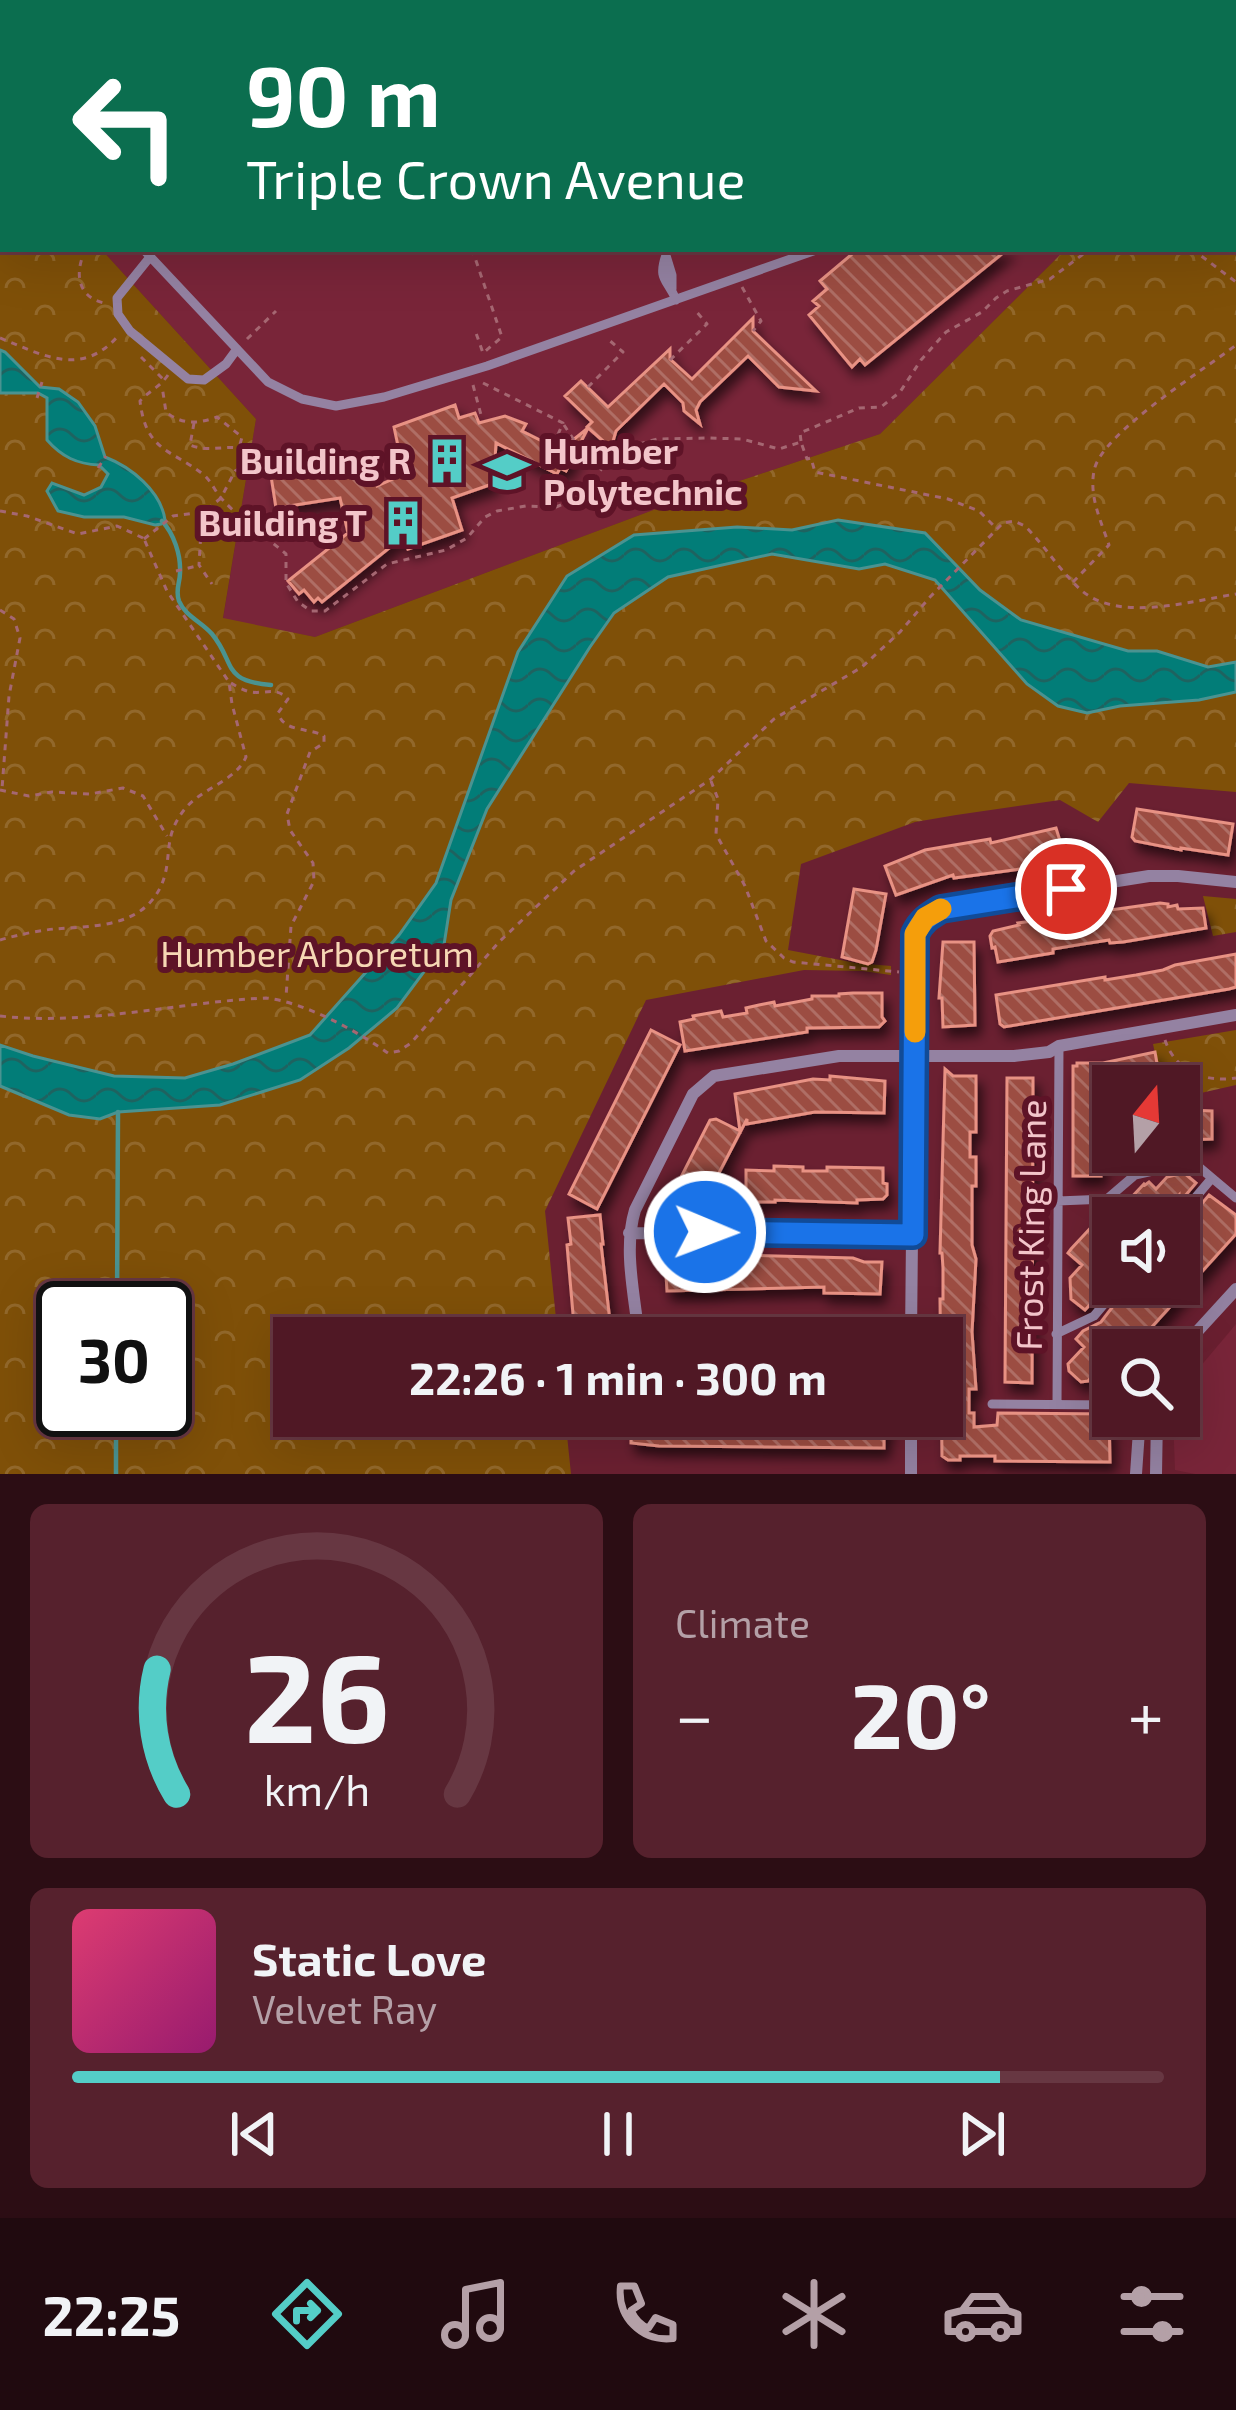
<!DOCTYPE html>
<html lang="en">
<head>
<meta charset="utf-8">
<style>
	body { margin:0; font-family:"Exo 2",sans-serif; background:#56212d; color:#f1f3f6; height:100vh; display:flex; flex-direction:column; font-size:45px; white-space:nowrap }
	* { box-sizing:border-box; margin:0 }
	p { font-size:39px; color:#b4a0a7 }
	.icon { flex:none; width:66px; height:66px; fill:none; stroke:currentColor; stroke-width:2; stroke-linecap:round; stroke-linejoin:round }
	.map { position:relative; height:1474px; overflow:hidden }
	.panel { display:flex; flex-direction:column; gap:30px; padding:30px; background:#2c0d14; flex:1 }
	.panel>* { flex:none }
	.banner { position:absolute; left:0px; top:0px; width:1236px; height:252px; box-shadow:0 12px 48px #0002,0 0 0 3px #673742; background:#0b6e4f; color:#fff; overflow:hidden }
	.needle { width:78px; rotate:18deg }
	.controls { position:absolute; left:1092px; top:1065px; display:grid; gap:24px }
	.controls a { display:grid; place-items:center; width:108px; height:108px; border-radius:0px; background:#501825; box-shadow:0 12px 48px #0002,0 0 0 3px #673742; font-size:60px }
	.speed { position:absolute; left:36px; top:1281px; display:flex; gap:24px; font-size:60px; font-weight:700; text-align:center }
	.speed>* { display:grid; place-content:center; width:156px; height:156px; border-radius:50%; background:#501825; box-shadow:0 12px 48px #0002,0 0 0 3px #673742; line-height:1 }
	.speed .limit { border:6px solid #111; border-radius:18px; background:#fff; color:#111 }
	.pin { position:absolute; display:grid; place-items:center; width:102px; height:102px; color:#fff; margin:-51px; border:6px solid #fff; border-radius:50%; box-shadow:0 3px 12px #0007 }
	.me { position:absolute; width:132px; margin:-66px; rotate:91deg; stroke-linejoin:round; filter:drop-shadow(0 0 9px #0008) }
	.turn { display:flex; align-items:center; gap:42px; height:252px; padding:0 48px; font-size:54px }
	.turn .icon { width:156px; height:156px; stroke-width:2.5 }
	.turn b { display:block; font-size:84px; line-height:102px }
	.big { font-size:90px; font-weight:700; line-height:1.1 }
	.panel .widget { flex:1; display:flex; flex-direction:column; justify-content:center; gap:18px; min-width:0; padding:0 42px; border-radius:18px; background:#56212d }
	.panel .dial { align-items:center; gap:0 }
	.dial svg { height:312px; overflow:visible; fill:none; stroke:#673742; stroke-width:7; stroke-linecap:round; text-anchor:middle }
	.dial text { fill:#f1f3f6; stroke:none }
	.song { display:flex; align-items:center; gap:36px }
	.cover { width:144px; height:144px; border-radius:18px; background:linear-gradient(135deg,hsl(340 70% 55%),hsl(320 70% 35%)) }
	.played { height:12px; border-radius:6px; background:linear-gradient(90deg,#54cdc7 85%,#673742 85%) }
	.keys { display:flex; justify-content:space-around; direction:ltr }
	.heat { display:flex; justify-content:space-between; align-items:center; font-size:66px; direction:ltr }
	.panel .tiles { flex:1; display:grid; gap:30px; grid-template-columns:1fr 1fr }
	.widget:last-child { grid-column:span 2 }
	.trip { position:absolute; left:273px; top:1317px; width:690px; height:120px; border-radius:0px; background:#501825; box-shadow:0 12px 48px #0002,0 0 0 3px #673742; font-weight:700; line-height:120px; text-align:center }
	.dock { display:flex; height:192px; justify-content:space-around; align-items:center; background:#200a0f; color:#b4a0a7 }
	.dock .icon { width:84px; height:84px }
	.dock .active { color:#54cdc7 }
	.dock b { font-size:54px; color:#f1f3f6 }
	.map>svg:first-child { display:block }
	.built { fill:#792539 }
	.park { fill:url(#park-crowns); fill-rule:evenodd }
	.water { fill:url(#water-waves); stroke:#4a9391; stroke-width:3 }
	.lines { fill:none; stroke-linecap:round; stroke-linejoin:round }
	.stream { stroke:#4a9391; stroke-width:4.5 }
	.building { fill:url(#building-back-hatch); stroke:#e89284; stroke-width:3; filter:url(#shadow) }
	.path { stroke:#a56772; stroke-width:3; stroke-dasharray:6 6; stroke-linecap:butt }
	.lane { stroke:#9482a2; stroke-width:9 }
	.street { stroke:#9482a2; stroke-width:12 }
	.route-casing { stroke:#114b97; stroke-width:30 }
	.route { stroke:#1a73e8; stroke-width:21 }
	.slow { stroke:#f59e0b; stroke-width:21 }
	.labels { text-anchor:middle; stroke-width:12; stroke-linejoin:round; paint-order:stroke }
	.poi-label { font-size:36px; font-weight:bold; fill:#f3c5ca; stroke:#5e1327; text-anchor:end }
	.park-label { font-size:36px; fill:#f6d7b4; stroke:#5e1327 }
	.street-label { font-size:36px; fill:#f3c5ca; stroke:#5e1327 }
</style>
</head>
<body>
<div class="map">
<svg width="1236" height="1474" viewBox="0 0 1236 1474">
	<defs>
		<pattern id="park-crowns" width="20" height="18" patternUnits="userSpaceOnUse" patternTransform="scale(3)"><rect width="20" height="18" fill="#7f5008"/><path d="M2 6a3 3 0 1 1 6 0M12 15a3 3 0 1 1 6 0" fill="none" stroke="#92682b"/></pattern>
		<pattern id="water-waves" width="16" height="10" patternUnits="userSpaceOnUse" patternTransform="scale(3)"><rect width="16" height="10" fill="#027d78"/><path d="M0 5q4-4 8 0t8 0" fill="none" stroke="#1e6360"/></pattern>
		<pattern id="building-back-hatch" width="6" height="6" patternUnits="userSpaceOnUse" patternTransform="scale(3)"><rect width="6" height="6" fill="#9c4e42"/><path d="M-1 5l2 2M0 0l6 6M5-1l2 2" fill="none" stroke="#af6e65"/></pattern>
		<filter id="shadow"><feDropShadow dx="5" dy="9" stdDeviation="6" flood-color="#0009"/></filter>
	</defs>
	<rect width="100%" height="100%" fill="#6b2031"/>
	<path class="built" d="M 32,0 L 1236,0 L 1236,139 L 1233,141 L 1233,3 L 33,3 Z
		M 101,249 L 1066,249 L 880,434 L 656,509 L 315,637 L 223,619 L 256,419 Z
		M 1236,1324 L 1236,1474 L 1195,1474 L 1175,1470 L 1173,1416 L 1179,1416 L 1179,1392 Z"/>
	<path class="park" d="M 0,0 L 32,0 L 33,3 L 3,3 L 3,249 L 101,249 L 256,419 L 223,618 L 315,637 L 656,509 L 880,434 L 1066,249 L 1233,249 L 1233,141 L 1236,139 L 1236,792 L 1129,783 L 1098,822 L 1060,800 L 956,815 L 915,822 L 801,864 L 788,950 L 856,963 L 891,966 L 891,975 L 863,971 L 804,970 L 646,1000 L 545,1211 L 558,1338 L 294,1338 L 294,1416 L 565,1416 L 571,1474 L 0,1474 ZM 63,1308 L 165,1308 L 165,1410 L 63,1410 Z
		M 1203,896 L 1236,899 L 1236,932 L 1213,936 Z
		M 1236,1030 L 1236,1085 L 1179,1098 L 1179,1086 L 1162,1086 L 1153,1044 Z"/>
	<path class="water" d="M 0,350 L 5,352 L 40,387 L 59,389 L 78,402 L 95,426 L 105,457 C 131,467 161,491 165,520 L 161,524 L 155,525 L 124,517 L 84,517 L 58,511 L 47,491 L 52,483 L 84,495 L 101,487 L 108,474 L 99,465 C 77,464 62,457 47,440 L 47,398 L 38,393 L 0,393 Z
		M 838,520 L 925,533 L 980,590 L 1021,620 L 1128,651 L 1157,651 L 1208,667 L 1236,662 L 1236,692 L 1199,700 L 1120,706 L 1087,713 L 1058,706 L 1027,684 L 935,580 L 885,564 L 859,569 L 772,554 L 668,577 L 614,613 L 590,647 L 487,809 L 451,900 L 444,945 L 397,1008 L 349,1048 L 300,1080 L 220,1105 L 118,1112 L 100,1119 L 69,1115 L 0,1086 L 0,1045 L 33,1056 L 114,1076 L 185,1078 L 233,1064 L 310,1035 L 399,935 L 436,883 L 518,652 L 567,576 L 634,535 L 737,527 L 792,530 Z"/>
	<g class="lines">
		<path class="stream" d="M 162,521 C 174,534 181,555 180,573 C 180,583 175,590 179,601 C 185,616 202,622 212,634 C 236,663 221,681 271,685
			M 117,1308 L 118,1112
			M 116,1474 L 116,1410"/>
	</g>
	<path class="building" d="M 858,249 L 1008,249 L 865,365 L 860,359 L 852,367 L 809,315 L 819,306 L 813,301 L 827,289 L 820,281 Z
		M 753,318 L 753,331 L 816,391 L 779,387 L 748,356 L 700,402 L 696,410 L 700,424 L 684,411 L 683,403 L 664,384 L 616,431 L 611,448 L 587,427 L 592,422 L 565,396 L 581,381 L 608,407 L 670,349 L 670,359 L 692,379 Z
		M 455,405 L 459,418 L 475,413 L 479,423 L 505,416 L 526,424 L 522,431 L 548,444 L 551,437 L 568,444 L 588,428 L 566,471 L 560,468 L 557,474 L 496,443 L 495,460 L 487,463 L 495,483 L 452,498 L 462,530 L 408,549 L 404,536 L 322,602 L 318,598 L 314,602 L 304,590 L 299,594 L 288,581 L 348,533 L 340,498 L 276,508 L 271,476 L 367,456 L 377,486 L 404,474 L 394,427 Z
		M 1137,809 L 1233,824 L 1228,855 L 1181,848 L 1181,850 L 1135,841 L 1132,837 Z
		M 1056,828 L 1064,854 L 1060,861 L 1035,867 L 954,878 L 953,875 L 896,895 L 885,866 L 925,850 L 990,839 L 991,843 Z
		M 854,889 L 886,894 L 876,950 L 872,962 L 868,964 L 842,957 Z
		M 1160,903 L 1168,904 L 1168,907 L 1177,905 L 1178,909 L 1203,908 L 1206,928 L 1123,942 L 1110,943 L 1109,940 L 1083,944 L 1053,949 L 1053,953 L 998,962 L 995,947 L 992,948 L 990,936 L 993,931 L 1019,925 L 1018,923 Z
		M 943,942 L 974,942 L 975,1025 L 943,1027 L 942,998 L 939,998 Z
		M 1236,954 L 1236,987 L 1229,989 L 1004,1027 L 1000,1024 L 996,995 L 1105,977 L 1105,980 L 1136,975 L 1163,970 L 1175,965 Z
		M 853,993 L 882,993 L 882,1017 L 885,1021 L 879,1027 L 807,1028 L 807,1032 L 685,1051 L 680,1022 L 694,1019 L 693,1016 L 721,1011 L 723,1017 L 747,1013 L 746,1008 L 759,1005 L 774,1002 L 775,1006 L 812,999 L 812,996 L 839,996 L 839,994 Z
		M 651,1030 L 680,1045 L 597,1209 L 569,1194 Z
		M 1155,1052 L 1160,1081 L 1130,1086 L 1101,1086 L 1101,1176 L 1073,1176 L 1073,1066 L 1077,1066 L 1077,1063 L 1103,1063 Z
		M 945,1069 L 953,1076 L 976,1076 L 976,1132 L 970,1132 L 970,1157 L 976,1157 L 976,1186 L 972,1186 L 972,1245 L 976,1259 L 972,1332 L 976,1389 L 969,1389 L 969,1413 L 974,1413 L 974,1427 L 997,1425 L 998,1413 L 1109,1414 L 1110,1462 L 995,1461 L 995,1456 L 960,1456 L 960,1460 L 948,1460 L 942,1456 L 940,1299 L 943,1299 L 943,1268 L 942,1253 L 940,1253 Z
		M 830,1076 L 885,1081 L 884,1113 L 815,1112 L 747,1124 L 747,1119 L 707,1196 L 678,1183 L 710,1120 L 716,1119 L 740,1131 L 735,1094 L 813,1079 L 830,1080 Z
		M 1007,1078 L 1033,1078 L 1032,1383 L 1005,1382 Z
		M 1188,1110 L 1212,1111 L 1212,1139 L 1183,1140 L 1183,1112 Z
		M 774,1166 L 803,1167 L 803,1171 L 827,1171 L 827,1167 L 883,1168 L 883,1183 L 887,1184 L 887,1195 L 883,1199 L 857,1200 L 857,1203 L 775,1200 L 775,1202 L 746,1202 L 746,1170 L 774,1171 Z
		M 1184,1173 L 1196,1183 L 1179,1203 L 1179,1195 L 1158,1218 L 1113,1218 L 1113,1262 L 1092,1284 L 1102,1292 L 1085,1310 L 1071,1299 L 1070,1278 L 1082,1265 L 1068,1253 L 1071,1249 L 1110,1207 L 1113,1206 L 1113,1217 L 1144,1184 L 1145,1185 L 1149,1182 L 1156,1189 L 1167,1177 Z
		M 1209,1195 L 1236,1215 L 1236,1234 L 1131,1350 L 1113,1350 L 1113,1373 L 1103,1364 L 1088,1381 L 1081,1382 L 1069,1371 L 1068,1364 L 1084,1347 L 1076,1339 L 1083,1331 L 1101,1322 L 1130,1284 L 1179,1284 L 1179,1227 L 1185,1224 Z
		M 600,1215 L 603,1244 L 601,1244 L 611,1330 L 608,1331 L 608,1338 L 579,1338 L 573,1314 L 567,1245 L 571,1244 L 568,1218 Z
		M 734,1255 L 853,1258 L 864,1262 L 882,1262 L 880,1294 L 824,1293 L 824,1287 L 667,1291 L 665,1258 L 734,1257 Z
		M 671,1322 L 701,1322 L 701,1326 L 773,1326 L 800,1325 L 800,1322 L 829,1322 L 829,1338 L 671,1338 Z
		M 854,1322 L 883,1322 L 883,1338 L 854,1338 Z
		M 631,1416 L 883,1416 L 887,1420 L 887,1432 L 884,1432 L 884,1448 L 659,1446 L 631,1443 Z"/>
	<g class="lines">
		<path class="path" d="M 20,0 L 20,3
			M 814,0 L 817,3
			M 1233,106 L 1236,102
			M 1233,183 L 1236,182
			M 86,249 C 74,272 77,297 104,303
			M 472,249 L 502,337 L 483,353 L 476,333
			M 1192,249 L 1236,282
			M 742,287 L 761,321 L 753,331
			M 0,338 C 43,355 81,378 118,336
			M 247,339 L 276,311
			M 141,357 L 164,380
			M 670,360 L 707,324 L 695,310
			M 168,375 C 160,387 149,391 140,401 C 146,452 171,449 204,475 C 211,481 215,491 221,498 C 240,519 265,536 286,554 L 286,583 L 298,602 L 311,611 L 325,611 L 387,564 L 446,550 L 467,538 L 485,517 L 497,511 L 526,506 L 556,507 L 582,496 L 605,464 L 632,446 L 657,439 L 709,438 L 742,439 L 779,449 L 801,442
			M 483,383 L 563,423 L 556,439
			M 473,385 L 481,415 L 476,417
			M 588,387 L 623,352 L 609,340
			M 37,398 L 42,382
			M 194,423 L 190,445 C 207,452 221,446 238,448
			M 564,425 L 574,440
			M 801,441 L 800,433 L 859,408 L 881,407 L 900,392 L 921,360 L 946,332 L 982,312 L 996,298 L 1007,291 L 1050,279 L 1090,249
			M 802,445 L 807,459 L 811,458 L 815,472 L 948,499 L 979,511 L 995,527
			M 98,468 L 106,456
			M 0,511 L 27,516 L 78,534 L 117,526 L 143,538
			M 202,514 L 199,565 L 212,584
			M 144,539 L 173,516 L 202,512 L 210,507 L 221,498 L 235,471 L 244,466 L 247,458 L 239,448 L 242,437 L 217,417 C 198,424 182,425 166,412 L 162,386
			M 176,571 L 197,566
			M 1073,582 L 1109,545 C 1101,521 1089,497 1094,471 C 1100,434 1204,370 1236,345
			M 0,610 L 14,619 L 20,638 L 9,696 L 2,789
			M 231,683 C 234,685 243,690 247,691 C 263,696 275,685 288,699 L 278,713 C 284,733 309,727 324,736 L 324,743 L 310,752 L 287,814 L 290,830 L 313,863 L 314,881 L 291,926 L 286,997
			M 711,781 L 718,799 L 716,834 L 745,886 L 766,941 L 784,958 L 793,962 L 899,972
			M 0,790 L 29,796 L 52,792 L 90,794 L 123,788 L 143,796 L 167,836
			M 0,940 C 17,935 36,931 54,929 C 92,926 140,928 160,888 C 174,860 161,839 184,810 C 201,788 235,782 246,757 L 232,704 L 229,682 L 167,591 L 144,539
			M 0,1016 C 89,1026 177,1002 266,998 C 304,1002 357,1031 388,1053 L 399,1051 L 411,1043 L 499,942 L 574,871 L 711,779 L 774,719 L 862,667 L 900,632 L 930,597 L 1003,523 L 1014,521 L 1025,526 C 1045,546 1060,571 1081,590 C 1118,623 1191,601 1236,594
			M 1165,1040 C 1175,1071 1206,1083 1236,1078"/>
		<path class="lane" d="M 53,0 L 53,3
			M 529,0 L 535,3
			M 1000,0 L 1002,3
			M 595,3 L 599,0
			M 1030,3 L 1034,0
			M 143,249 L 268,382 L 302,399 L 336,406 L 384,397 L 487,366 L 819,249
			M 664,249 L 672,275 L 672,289
			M 666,255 C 657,281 668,279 676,300
			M 150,257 L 117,298 L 118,314 L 130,331 L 188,379 L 204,380 L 226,364 L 237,349
			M 1058,1201 L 1107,1199 L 1135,1175 L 1184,1164 L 1199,1167 L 1236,1198
			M 1178,1218 L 1212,1178
			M 1056,1334 L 1094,1316 L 1121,1284
			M 992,1404 L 1113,1405
			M 1057,1404 L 1059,1046"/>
		<path class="street" d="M 629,1233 L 913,1235
			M 639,1338 C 635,1297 623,1250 635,1210 L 693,1094 L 714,1076 L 839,1056 L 1014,1056 L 1049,1052 L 1059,1046 L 1236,1015
			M 911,1338 L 915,934 C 921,921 929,916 941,909 L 1149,876 L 1178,876 L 1236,882
			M 1173,1350 L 1194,1335 L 1236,1289
			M 1179,1368 L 1191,1352 L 1194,1335
			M 911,1416 L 911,1474
			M 1136,1474 L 1140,1416
			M 1156,1474 L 1157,1416"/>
	</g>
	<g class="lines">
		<g class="route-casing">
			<path id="route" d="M 705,1232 L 913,1235 L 915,934 C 921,921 929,916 941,909 L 1066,889"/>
		</g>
		<use href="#route" class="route"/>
		<path class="slow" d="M 915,1032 L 915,934 L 925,918 L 941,909"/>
	</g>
	<defs>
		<g id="building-bare" transform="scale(3.6)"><path d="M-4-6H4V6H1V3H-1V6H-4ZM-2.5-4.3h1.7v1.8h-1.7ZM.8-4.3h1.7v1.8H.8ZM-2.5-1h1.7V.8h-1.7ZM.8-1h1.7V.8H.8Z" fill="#54cdc7" stroke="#5e1327" stroke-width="2.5" paint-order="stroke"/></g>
		<g id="university-bare" transform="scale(3.6)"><path d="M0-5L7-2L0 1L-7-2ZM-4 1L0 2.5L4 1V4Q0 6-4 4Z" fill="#54cdc7" stroke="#5e1327" stroke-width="2.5" paint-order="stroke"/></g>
	</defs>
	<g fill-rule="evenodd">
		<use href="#building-bare" x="447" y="461"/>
		<use href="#university-bare" x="507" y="472"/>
		<use href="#building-bare" x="403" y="523"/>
	</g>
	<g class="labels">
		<g class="poi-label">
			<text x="543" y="464" text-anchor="start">Humber<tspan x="543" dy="41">Polytechnic</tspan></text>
			<text x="411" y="474">Building R</text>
			<text x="367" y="536">Building T</text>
		</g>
		<g class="park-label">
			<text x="317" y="967">Humber Arboretum</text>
		</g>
		<g class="street-label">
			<text transform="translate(1031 1225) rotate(-89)" y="13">Frost King Lane</text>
		</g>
	</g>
</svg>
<div class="controls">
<a><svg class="needle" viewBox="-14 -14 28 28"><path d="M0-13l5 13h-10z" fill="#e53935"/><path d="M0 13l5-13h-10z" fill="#b4a0a7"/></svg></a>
<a><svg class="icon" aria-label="sound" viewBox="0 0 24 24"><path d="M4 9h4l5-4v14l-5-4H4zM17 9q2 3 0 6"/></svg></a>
<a><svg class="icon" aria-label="search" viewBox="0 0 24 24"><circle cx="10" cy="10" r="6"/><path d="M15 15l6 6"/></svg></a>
</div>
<div class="speed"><div class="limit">30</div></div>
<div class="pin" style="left:1066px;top:889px;background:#d93025"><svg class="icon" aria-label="arrive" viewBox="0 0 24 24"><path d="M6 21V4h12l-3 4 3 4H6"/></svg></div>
<svg class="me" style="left:705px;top:1232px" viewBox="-20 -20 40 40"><circle r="17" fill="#1a73e8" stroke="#fff" stroke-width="3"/><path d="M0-11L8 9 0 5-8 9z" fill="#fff"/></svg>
<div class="trip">22:26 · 1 min · 300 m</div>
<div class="banner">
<div class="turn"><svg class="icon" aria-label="left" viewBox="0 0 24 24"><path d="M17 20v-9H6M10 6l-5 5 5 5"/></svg><div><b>90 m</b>Triple Crown Avenue</div></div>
</div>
</div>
<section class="panel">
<div class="tiles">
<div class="widget dial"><svg viewBox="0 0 100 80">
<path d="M14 69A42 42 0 1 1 86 69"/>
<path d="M14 69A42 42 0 0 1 9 37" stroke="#54cdc7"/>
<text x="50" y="56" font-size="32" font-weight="700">26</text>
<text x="50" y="72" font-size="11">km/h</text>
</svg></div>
<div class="widget"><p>Climate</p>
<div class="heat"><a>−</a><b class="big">20°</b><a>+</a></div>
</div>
<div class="widget">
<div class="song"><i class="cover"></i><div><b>Static Love</b><p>Velvet Ray</p></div></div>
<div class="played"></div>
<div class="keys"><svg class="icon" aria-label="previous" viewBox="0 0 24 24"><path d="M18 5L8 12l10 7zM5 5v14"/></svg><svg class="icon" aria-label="pause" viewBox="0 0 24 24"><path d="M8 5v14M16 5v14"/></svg><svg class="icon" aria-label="next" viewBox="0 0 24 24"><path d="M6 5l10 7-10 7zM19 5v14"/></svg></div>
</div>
</div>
</section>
<nav class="dock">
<b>22:25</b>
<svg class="icon active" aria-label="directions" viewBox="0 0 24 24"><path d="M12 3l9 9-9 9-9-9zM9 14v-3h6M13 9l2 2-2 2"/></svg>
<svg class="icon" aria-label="music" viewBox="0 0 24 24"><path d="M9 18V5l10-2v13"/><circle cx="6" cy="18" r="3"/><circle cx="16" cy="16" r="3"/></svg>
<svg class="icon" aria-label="phone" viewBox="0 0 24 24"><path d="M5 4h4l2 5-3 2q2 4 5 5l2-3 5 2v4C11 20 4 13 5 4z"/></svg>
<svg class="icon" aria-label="climate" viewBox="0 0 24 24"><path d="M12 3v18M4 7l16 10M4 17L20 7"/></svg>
<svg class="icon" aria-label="car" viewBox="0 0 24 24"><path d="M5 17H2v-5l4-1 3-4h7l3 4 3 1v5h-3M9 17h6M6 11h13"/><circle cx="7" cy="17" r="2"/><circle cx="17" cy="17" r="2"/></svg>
<svg class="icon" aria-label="filters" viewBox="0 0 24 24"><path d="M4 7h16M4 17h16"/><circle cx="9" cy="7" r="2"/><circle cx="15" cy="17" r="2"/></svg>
</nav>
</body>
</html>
